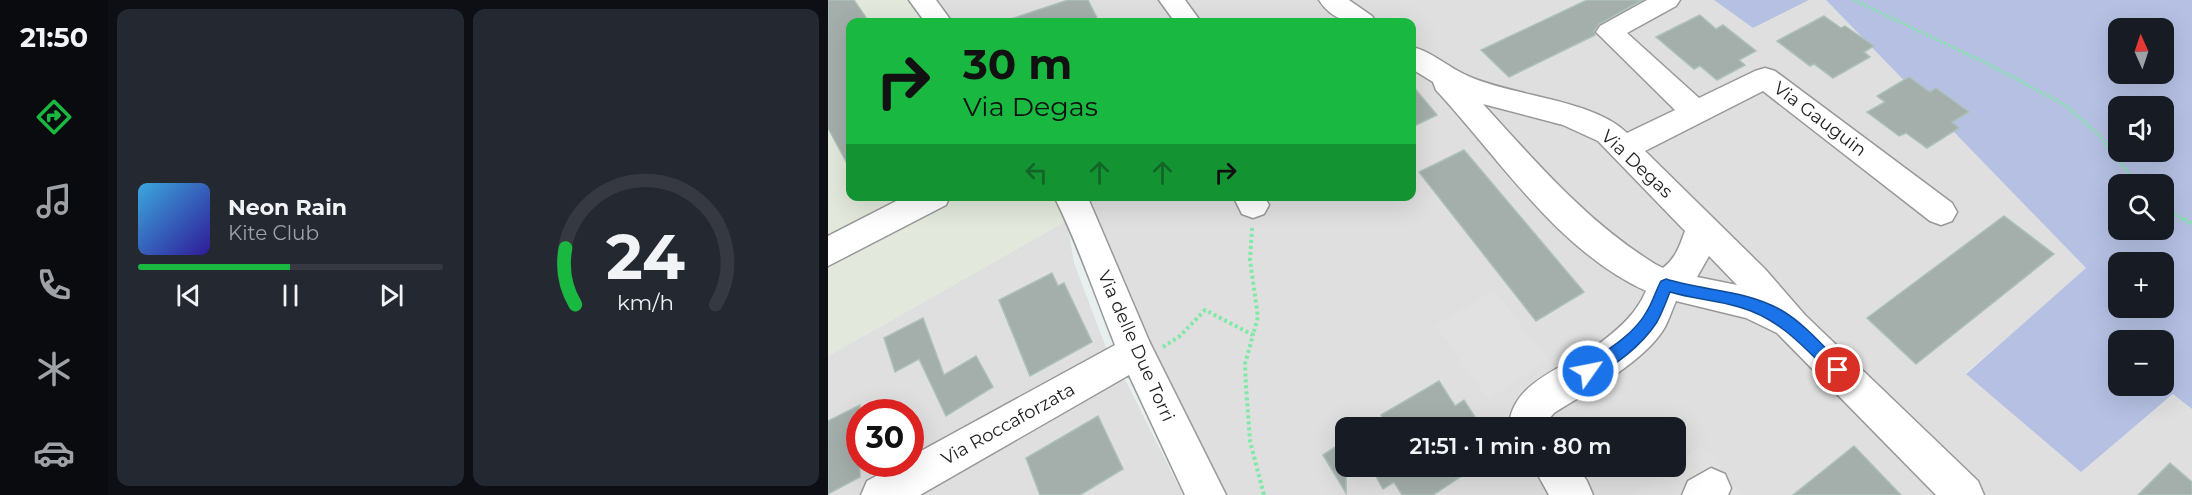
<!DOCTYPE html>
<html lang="it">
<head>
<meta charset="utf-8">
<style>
	body { margin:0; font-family:Montserrat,sans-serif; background:#242831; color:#f1f3f6; height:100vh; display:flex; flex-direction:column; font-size:22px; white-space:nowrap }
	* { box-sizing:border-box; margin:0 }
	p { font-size:20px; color:#9ea1a6 }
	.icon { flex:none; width:33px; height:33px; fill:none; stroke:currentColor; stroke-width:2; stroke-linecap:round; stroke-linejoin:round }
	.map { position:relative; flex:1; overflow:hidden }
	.drawer { display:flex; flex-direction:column; gap:9px; padding:9px; background:#0d0f14; width:720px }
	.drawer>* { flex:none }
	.top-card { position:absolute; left:18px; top:18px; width:570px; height:183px; border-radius:12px; box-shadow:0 6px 24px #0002; background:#19b840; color:#111; overflow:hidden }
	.needle { width:39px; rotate:357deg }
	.tools { position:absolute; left:1280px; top:18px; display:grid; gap:12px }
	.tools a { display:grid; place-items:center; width:66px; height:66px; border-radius:12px; background:#171b24; box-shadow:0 6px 24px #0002; font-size:30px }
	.speed { position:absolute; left:18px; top:399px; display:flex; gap:12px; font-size:30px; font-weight:700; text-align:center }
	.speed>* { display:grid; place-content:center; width:78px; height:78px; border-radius:50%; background:#171b24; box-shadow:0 6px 24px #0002; line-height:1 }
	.speed .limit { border:9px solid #d22; background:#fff; color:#111 }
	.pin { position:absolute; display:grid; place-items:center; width:51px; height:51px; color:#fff; margin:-26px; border:3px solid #fff; border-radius:50%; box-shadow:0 2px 6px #0007 }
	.me { position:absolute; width:66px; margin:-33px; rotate:57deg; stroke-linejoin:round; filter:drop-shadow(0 0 4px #0008) }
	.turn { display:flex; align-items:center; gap:21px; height:126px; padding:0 18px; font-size:27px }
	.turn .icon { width:78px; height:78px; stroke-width:2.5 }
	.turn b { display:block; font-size:42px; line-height:51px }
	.lanes { display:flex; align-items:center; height:57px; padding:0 18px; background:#0003; justify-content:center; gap:30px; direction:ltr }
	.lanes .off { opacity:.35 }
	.drawer .card { flex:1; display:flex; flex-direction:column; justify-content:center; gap:9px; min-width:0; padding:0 21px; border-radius:12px; background:#242831 }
	.drawer .dial { align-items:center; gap:0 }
	.dial svg { height:156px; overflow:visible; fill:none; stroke:#363941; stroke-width:7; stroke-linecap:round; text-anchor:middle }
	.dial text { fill:#f1f3f6; stroke:none }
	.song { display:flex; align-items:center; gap:18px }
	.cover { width:72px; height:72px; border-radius:9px; background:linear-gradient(135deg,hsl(200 70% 55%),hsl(250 70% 35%)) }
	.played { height:6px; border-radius:3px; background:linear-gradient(90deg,#19b840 50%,#363941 50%) }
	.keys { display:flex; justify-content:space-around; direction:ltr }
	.drawer .tiles { flex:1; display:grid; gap:9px; grid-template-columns:repeat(2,1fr) }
	.trip { position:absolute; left:507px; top:417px; width:351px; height:60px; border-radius:12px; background:#171b24; box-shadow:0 6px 24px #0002; font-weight:600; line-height:60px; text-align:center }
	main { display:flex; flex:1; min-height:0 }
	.tab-bar { display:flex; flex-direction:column; width:108px; justify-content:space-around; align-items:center; background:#090b0e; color:#9ea1a6 }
	.tab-bar .icon { width:42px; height:42px }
	.tab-bar .current { color:#19b840 }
	.tab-bar b { font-size:27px; color:#f1f3f6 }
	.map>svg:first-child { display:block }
	.residential { fill:#dedfde; fill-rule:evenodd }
	.industrial { fill:#e2e8db }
	.grass { fill:#b5c0e3; fill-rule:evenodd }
	.parking { fill:#e1e1e1 }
	.building { fill:#a4aeab; stroke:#acc0ba; stroke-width:1.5 }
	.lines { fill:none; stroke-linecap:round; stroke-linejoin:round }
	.minor-casing { stroke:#989898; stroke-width:3 }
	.path-far1 { stroke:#80e9a5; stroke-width:3; stroke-dasharray:2 2; stroke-linecap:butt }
	.path { stroke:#80e9a5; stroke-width:4; stroke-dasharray:3 3; stroke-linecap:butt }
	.minor { fill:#fff; fill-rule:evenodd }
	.route { fill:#1a73e8; stroke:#114b97; stroke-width:1.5 }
	.labels { text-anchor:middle; stroke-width:5; stroke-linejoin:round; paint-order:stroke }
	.street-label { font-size:18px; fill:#212121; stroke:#fff }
</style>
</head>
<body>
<main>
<nav class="tab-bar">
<b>21:50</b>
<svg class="icon current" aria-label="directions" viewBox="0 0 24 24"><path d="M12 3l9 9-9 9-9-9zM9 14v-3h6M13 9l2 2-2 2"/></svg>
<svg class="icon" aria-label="music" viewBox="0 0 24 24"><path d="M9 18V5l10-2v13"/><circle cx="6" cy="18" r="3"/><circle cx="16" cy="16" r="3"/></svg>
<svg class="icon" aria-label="phone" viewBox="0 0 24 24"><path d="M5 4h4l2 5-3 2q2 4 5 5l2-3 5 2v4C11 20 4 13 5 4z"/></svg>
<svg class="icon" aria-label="climate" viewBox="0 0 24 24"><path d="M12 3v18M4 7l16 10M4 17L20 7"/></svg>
<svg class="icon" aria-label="car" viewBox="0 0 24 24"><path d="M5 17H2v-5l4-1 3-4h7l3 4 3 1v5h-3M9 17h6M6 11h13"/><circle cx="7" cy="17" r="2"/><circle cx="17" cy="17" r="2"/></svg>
</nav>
<section class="drawer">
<div class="tiles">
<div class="card">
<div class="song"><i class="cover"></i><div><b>Neon Rain</b><p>Kite Club</p></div></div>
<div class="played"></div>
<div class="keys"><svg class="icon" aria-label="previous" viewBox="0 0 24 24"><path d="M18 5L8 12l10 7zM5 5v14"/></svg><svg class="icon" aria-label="pause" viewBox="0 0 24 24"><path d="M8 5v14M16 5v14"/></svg><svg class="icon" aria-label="next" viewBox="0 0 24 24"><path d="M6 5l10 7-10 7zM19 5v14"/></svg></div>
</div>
<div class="card dial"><svg viewBox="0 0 100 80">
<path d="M14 69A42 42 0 1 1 86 69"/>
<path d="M14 69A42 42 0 0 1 9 40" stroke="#19b840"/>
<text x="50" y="56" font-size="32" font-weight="700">24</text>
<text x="50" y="72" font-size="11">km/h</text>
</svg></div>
</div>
</section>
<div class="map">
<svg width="1364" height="495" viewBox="0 0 1364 495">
	<rect width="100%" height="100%" fill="#e8f0ef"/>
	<path class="residential" d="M 109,0 L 886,0 L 925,28 L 981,0 L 998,0 L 1259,268 L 1138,373 L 1253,471 L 1346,394 L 1364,409 L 1364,495 L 399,495 L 322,342 L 274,230 L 253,197 L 584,196 L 584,22 L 125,22 ZM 518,428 L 848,428 L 848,466 L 518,466 Z
		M 242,219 L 240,228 L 246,263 L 277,345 L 296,377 L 355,495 L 0,495 L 0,356 ZM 32,412 L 82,412 L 82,464 L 32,464 Z"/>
	<path class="industrial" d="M 0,0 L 85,0 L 101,22 L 22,22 L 22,196 L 226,197 L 242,219 L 0,356 Z"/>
	<path class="grass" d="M 886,0 L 981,0 L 925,28 Z
		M 998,0 L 1364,0 L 1364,409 L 1345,394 L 1253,472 L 1138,374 L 1258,268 ZM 1290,28 L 1335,28 L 1335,74 L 1290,74 ZM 1290,106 L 1335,106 L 1335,152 L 1290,152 ZM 1290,184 L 1335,184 L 1335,230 L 1290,230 ZM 1290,262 L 1335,262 L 1335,308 L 1290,308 ZM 1290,340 L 1335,340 L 1335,386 L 1290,386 Z"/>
	<path class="parking" d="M 666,290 L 721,360 L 660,399 L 607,325 Z
		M 873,445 L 914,495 L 805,495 L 844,467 L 848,466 L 848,464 Z"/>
	<path class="building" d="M 0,0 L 26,0 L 41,22 L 22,22 L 22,169 L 0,128 Z
		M 240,0 L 260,0 L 271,22 L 184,22 L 183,19 Z
		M 759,0 L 814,0 L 771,24 L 766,31 L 767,35 L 681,77 L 653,50 Z
		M 872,15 L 888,29 L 895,25 L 928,51 L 911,60 L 917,65 L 889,80 L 872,66 L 866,69 L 828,37 Z
		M 996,16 L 1013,28 L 1017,26 L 1046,46 L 1036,52 L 1042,57 L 1005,78 L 986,64 L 982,66 L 949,41 Z
		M 1081,77 L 1102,92 L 1108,88 L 1141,112 L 1124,122 L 1131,128 L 1099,148 L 1078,133 L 1071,136 L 1039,112 L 1057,102 L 1049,96 Z
		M 584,85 L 609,115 L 584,127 Z
		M 636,150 L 756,292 L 708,321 L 591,172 Z
		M 1176,216 L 1226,254 L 1088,364 L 1039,318 Z
		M 224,273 L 230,286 L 236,283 L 264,342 L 202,376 L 171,300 Z
		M 95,318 L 116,375 L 148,356 L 165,387 L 118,416 L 91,359 L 67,372 L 56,338 Z
		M 611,381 L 627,406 L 636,400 L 654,428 L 560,428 L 553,415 Z
		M 32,405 L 32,477 L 0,494 L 0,421 Z
		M 270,416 L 295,469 L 252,495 L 212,495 L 198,458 Z
		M 518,440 L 518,493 L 495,455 Z
		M 1026,446 L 1073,495 L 965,495 Z
		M 1342,463 L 1364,482 L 1364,495 L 1310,495 Z
		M 542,466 L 649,466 L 605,495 L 574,495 L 566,482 L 555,489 Z"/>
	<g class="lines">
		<g class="minor-casing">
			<path id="minor" d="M 81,0 L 108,0 L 124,22 L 97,22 Z
				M 331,0 L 357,0 L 373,22 L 347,22 Z
				M 491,0 L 521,0 L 544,16 L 548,22 C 525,24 505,22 491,0 Z
				M 819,0 L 852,0 L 848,6 L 799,33 L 871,98 L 927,71 L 937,68 L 947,71 L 1124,203 L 1129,212 L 1124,221 L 1113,225 L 1102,221 L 935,91 L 817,151 L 937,269 L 977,315 L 1150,481 L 1156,495 L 1108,495 L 949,333 L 918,318 L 848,301 C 844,310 841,319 837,327 C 817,362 760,391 726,413 L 719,421 L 719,428 L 681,428 C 682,379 745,366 776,340 C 794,326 809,312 818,291 C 729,250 673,160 608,90 L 605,82 L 584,69 L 584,47 C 603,51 621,68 640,76 C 687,97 764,99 799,133 L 847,110 L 768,32 L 772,26 ZM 655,104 L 735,125 L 770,141 L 857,231 C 852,245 848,258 835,268 L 827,264 C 759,222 709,163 655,104 ZM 881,256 L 909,285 L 869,277 Z
				M 78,196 L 122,196 L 118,205 L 0,266 L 0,236 Z
				M 226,196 L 260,198 L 322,343 L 398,495 L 357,495 L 301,375 L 92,495 L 33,495 L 39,481 L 70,464 L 82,464 L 82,457 L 287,345 C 267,295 250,244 226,196 Z
				M 405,196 L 436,196 L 441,205 L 436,214 L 425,218 L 414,214 Z
				M 705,466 L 749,466 L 759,481 L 765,495 L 721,495 Z
				M 883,468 L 897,474 L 903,488 L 900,495 L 854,495 L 860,481 Z"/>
		</g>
		<path class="path-far1" d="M 1026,0 L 1160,64 L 1237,105 L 1271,135 L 1309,184
			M 1335,208 L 1357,220"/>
		<path class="path" d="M 1355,219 L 1364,224
			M 424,228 L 422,260 L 430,317 L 425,335
			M 335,347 L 352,336 L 377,310 L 425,335 L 417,364 L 418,386 L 422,441 L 436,495"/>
		<use href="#minor" class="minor"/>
	</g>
	<path class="route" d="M 838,279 C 876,291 918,290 953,310 C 977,324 996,347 1015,366 L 1017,370 L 1015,375 L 1010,377 L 1004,375 C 976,347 951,318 911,307 C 888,300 865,299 842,292 C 838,302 834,313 829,322 C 814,345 786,368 760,378 L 755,376 L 753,371 L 755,366 C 778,351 806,335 819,311 C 825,301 828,290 833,281 Z"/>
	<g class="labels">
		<g class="street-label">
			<text transform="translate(992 119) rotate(37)" y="6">Via Gauguin</text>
			<text transform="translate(809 164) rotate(43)" y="6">Via Degas</text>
			<text transform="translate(308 346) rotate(66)" y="6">Via delle Due Torri</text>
			<text transform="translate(180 424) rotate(-29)" y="6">Via Roccaforzata</text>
		</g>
	</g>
</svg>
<div class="tools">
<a><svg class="needle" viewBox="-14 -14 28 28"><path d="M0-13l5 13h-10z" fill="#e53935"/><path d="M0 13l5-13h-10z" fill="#9ea1a6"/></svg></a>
<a><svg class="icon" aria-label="sound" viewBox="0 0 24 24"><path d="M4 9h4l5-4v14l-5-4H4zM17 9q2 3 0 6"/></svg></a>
<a><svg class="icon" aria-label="search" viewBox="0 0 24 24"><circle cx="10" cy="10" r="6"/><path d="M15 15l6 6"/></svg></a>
<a>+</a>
<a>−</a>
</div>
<div class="speed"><div class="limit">30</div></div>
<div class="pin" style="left:1010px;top:370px;background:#d93025"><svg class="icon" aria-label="arrive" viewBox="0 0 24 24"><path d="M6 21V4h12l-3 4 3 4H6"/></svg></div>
<svg class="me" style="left:760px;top:371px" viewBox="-20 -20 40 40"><circle r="17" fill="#1a73e8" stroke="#fff" stroke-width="3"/><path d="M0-11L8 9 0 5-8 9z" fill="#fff"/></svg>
<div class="trip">21:51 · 1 min · 80 m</div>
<div class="top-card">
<div class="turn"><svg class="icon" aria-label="right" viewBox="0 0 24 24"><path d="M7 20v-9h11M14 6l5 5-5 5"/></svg><div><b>30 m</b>Via Degas</div></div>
<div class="lanes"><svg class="icon off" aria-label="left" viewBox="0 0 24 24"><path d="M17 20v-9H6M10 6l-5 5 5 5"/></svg><svg class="icon off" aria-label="ahead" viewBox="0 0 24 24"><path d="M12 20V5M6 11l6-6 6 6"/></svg><svg class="icon off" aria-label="ahead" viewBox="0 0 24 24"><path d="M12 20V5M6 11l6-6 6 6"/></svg><svg class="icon" aria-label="right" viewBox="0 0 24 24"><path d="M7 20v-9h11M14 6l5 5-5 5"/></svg></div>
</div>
</div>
</main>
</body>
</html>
